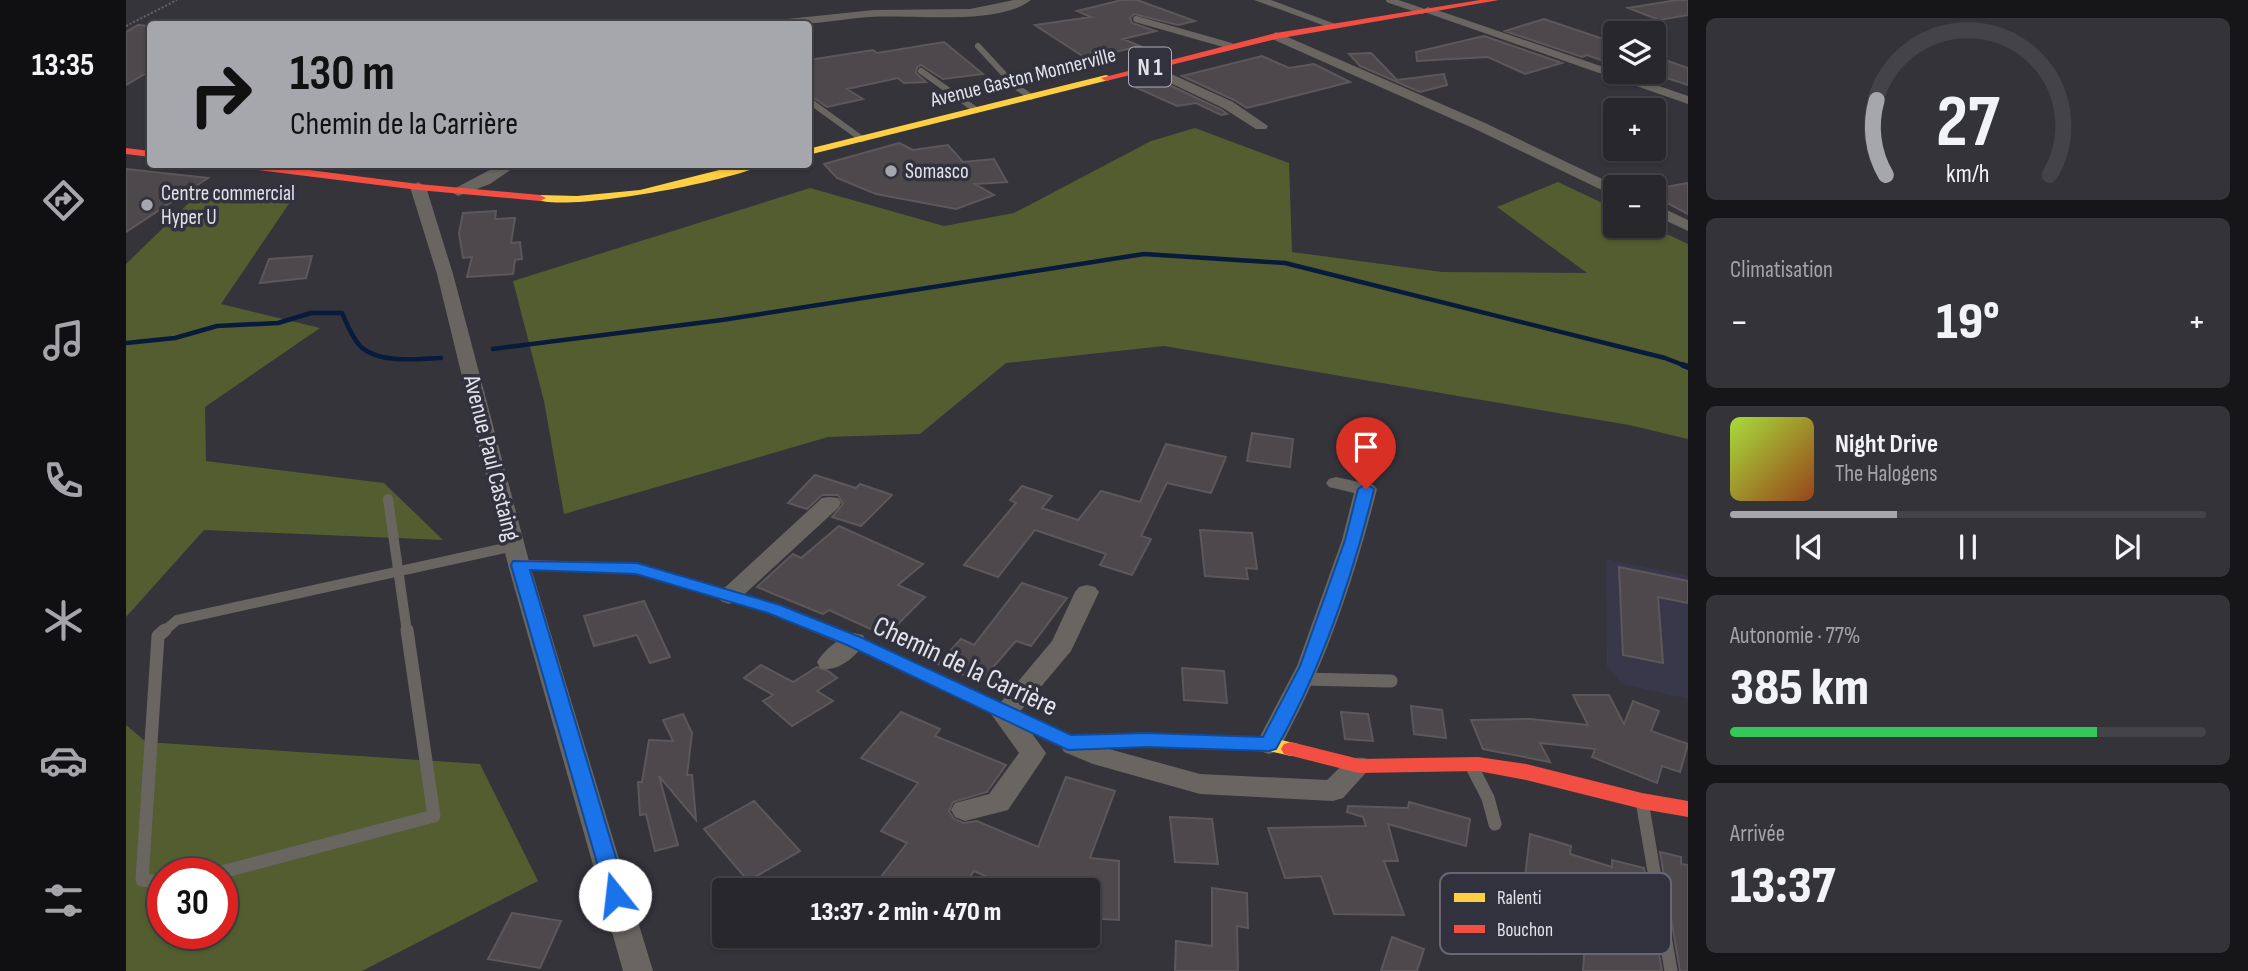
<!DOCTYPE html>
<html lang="fr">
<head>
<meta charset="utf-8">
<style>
	body { margin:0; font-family:"Sofia Sans Condensed",sans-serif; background:#343338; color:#f1f3f6; height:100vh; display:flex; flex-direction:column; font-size:26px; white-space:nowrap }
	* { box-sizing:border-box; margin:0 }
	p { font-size:23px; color:#a5a5a9 }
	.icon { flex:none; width:38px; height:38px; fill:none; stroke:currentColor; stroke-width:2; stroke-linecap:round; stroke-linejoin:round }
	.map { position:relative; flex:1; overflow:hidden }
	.sheet { display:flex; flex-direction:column; gap:18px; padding:18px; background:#161518; width:560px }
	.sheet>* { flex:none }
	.top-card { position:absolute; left:21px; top:21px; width:665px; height:147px; border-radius:7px; box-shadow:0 2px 5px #0004,0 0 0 2px #444448; background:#a6a6ad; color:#111; overflow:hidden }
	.controls { position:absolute; left:1477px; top:21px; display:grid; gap:14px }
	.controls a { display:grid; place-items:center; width:63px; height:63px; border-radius:7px; background:#28272c; box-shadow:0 2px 5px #0004,0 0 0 2px #444448; font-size:35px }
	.speed { position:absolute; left:21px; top:858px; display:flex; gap:14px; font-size:35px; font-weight:700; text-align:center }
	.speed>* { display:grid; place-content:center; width:91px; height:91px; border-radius:50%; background:#28272c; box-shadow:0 2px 5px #0004,0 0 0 2px #444448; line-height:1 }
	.speed .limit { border:10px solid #d22; background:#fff; color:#111 }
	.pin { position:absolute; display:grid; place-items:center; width:60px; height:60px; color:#fff; margin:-72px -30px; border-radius:50% 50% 50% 0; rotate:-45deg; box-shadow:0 0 7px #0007 }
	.pin .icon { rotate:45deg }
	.me { position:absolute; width:77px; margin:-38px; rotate:344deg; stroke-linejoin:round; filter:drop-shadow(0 0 5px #0008) }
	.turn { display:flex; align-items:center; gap:24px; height:147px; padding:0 28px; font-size:32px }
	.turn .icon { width:91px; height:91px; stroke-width:2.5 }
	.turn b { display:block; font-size:49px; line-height:60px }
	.big { font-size:52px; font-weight:800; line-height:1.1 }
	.sheet .widget { flex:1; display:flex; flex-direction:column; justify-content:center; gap:10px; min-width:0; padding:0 24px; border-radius:10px; background:#343338 }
	.sheet .dial { align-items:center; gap:0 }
	.dial svg { height:182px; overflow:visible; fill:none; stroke:#444448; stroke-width:7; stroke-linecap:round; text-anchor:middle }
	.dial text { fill:#f1f3f6; stroke:none }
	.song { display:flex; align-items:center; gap:21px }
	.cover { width:84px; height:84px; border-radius:10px; background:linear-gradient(135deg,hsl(80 70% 55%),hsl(20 70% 35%)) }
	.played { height:7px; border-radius:4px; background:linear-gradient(90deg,#a6a6ad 35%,#444448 35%) }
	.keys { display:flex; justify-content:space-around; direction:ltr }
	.heat { display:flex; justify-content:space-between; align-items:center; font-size:38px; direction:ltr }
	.charge { height:10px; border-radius:5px; background:linear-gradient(90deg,#34c759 77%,#444448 0) }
	.trip { position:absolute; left:586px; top:878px; width:388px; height:70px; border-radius:7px; background:#28272c; box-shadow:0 2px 5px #0004,0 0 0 2px #444448; font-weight:800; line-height:70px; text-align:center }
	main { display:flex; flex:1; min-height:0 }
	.tabs { display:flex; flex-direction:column; width:126px; justify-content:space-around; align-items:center; background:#101012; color:#a5a5a9 }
	.tabs .icon { width:49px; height:49px }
	.tabs .current { color:#a6a6ad }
	.tabs b { font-size:32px; color:#f1f3f6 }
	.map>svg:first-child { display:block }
	.built { fill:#39384a }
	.forest { fill:#535d30; fill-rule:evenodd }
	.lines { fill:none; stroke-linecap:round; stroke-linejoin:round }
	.stream-far1 { stroke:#081b3d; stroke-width:4.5 }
	.stream { stroke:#081b3d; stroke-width:6 }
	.building { fill:#4c484b; stroke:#5c585a; stroke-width:2 }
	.path { stroke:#676463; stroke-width:2; stroke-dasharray:2 2; stroke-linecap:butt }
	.lane-far2 { stroke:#696661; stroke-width:6 }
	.lane-far1 { stroke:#696661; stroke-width:10 }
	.lane { stroke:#696661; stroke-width:13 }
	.street { fill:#696661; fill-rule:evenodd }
	.slow { fill:#ffcf43; fill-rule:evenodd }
	.jam { fill:#f24e42; fill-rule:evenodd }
	.route { fill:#1a73e8; stroke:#114b97; stroke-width:2 }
	.poi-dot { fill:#a6a6ad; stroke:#32313e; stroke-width:2.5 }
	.labels { text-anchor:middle; stroke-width:7; stroke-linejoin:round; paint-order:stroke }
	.far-street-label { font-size:21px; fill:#e3e3eb; stroke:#32313e }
	.far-poi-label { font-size:21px; fill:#e3e3eb; stroke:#32313e; text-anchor:start }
	.shield { fill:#32313e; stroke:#aeaeb7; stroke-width:2 }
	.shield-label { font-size:23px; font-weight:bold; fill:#e3e3eb }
	.street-label { font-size:24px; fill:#e3e3eb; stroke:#32313e }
	.near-street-label { font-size:28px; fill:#e3e3eb; stroke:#32313e }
	.key { fill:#32313e; stroke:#676672; stroke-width:2 }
	.key-label { font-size:19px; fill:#e3e3eb }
</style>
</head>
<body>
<main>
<nav class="tabs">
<b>13:35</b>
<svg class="icon current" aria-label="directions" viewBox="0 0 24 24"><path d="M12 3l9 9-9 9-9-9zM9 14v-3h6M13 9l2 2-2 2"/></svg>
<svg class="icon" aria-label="music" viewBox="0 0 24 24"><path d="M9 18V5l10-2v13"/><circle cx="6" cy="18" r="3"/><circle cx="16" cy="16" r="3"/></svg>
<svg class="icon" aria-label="phone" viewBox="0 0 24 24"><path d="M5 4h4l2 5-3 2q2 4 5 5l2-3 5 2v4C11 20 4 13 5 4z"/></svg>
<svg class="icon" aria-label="climate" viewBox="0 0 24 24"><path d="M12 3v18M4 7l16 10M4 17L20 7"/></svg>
<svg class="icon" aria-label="car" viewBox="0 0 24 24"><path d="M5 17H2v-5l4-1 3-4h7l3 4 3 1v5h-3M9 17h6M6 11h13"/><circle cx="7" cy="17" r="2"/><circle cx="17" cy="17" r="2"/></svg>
<svg class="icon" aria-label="filters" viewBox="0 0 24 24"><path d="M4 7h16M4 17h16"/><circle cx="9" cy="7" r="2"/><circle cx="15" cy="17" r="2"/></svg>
</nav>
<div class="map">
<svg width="1562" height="971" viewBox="0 0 1562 971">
	<rect width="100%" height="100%" fill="#35343b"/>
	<path class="built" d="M 1480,559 L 1562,576 L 1562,699 L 1496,684 L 1481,666 Z"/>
	<path class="forest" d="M 1069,128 L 1163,163 L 1166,252 L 1316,272 L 1461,273 L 1371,207 L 1432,182 L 1489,209 L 1489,226 L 1524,226 L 1562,244 L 1562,439 L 1503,425 L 1038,346 L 880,363 L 794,434 L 702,437 L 438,514 L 418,401 L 387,281 L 684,188 L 818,226 L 888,213 L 1025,141 Z
		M 171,192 L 95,304 L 194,328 L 79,407 L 80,461 L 258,483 L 317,540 L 78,530 L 0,617 L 0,264 L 70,196 Z
		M 0,725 L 20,742 L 354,764 L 412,881 L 236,971 L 0,971 ZM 37,873 L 96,873 L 96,933 L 37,933 Z"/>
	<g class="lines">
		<path class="stream-far1" d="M 0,343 L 49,338 L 91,326 L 152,323 L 185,313 L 216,313 C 221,324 226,338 235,347 C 254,364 292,359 315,358
			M 367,349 L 596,320 L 1018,254 L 1159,263 L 1539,358 L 1562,367"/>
		<path class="stream" d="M 1557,365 L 1562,367"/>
	</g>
	<path class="building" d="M 996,0 L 1011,0 L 1069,21 L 1052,25 L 1008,14 L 1004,18 L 1006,23 L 1030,31 L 997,39 L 1014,46 L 961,59 L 909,25 L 965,17 L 951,11 Z
		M 1551,0 L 1562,0 L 1562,15 L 1533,20 L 1502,8 Z
		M 1418,19 L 1489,43 L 1489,65 L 1461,55 L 1456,57 L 1379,31 Z
		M 12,25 L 24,26 L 24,71 L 0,85 L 0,32 Z
		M 1358,36 L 1436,63 L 1399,74 L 1362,57 L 1291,61 L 1290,52 Z
		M 818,42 L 857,74 L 817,79 L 795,65 L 791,67 L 790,73 L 800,82 L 778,83 L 772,78 L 721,89 L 737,99 L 701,107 L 682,94 L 682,60 L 747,50 L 751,53 Z
		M 1245,53 L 1271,80 L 1318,74 L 1321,85 L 1294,92 L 1234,66 L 1223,54 Z
		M 1136,56 L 1163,68 L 1188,64 L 1224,82 L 1121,108 L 1108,100 L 1056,76 Z
		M 1528,56 L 1562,68 L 1562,85 L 1528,74 Z
		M 1035,81 L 1096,110 L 1101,114 L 1095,115 L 1070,103 L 1051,106 L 1011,88 Z
		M 773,143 L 787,150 L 822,145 L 837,162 L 868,159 L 881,182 L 849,184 L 868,195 L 830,209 L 750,194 L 711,178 L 698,164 Z
		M 0,169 L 82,178 L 0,232 Z
		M 1562,183 L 1562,214 L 1528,196 L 1528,189 Z
		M 370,211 L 369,219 L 389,218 L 385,243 L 394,242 L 396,259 L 389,260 L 387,274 L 341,277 L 346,257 L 337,258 L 333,233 L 337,213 Z
		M 186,256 L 180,278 L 134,283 L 143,259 Z
		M 1126,433 L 1167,439 L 1164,467 L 1121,461 Z
		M 1040,444 L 1100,457 L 1085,493 L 1041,483 L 1015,536 L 1025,539 L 1006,575 L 974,565 L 980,554 L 909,530 L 872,577 L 838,565 L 890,503 L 884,500 L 896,486 L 926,496 L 916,508 L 952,520 L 975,491 L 1014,502 Z
		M 689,475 L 730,488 L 734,484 L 766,495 L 735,526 L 706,517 L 717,504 L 712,495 L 696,495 L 681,509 L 662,503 Z
		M 713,526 L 797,564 L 772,585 L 799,597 L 760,636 L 703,610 L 697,614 L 631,587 L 667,554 L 675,558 Z
		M 1074,530 L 1126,533 L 1131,569 L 1120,568 L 1122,579 L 1079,576 Z
		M 1493,567 L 1562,581 L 1562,603 L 1532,597 L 1537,663 L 1497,655 Z
		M 896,583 L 941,598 L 905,646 L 890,641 L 854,682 L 812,664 L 835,639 L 848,645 Z
		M 518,601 L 544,657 L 524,663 L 511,635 L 468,646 L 458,616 Z
		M 635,665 L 667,682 L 691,667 L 702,671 L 711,678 L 691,691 L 707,701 L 666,726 L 637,701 L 647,695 L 618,678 Z
		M 1056,668 L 1098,671 L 1101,703 L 1058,700 Z
		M 1447,695 L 1483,695 L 1498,724 L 1507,701 L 1533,711 L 1525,731 L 1562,744 L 1554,772 L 1536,766 L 1531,783 L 1466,757 L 1469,749 L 1414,743 L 1424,762 L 1357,749 L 1345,720 L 1405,719 L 1462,725 Z
		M 1285,706 L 1316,710 L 1320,738 L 1288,734 Z
		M 775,712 L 814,729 L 809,736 L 880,765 L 861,792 L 827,802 L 823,811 L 828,819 L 838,823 L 851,821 L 912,847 L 940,777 L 989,791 L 964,858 L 993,861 L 993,920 L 962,918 L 962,891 L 893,891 L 848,871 L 834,891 L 768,891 L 751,882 L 781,843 L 755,831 L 792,783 L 735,758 Z
		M 1215,712 L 1242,714 L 1247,741 L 1219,739 Z
		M 557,714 L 566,733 L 561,775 L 566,775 L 570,820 L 533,776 L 552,845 L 529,851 L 520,814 L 514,815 L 512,782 L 516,782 L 523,740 L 547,741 L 537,720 Z
		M 628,801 L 674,851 L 622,881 L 578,829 Z
		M 1283,802 L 1344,819 L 1340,846 L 1262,824 L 1272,861 L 1258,861 L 1278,915 L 1208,914 L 1195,876 L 1159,878 L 1142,828 L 1240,826 L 1237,817 L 1221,812 L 1222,806 L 1282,808 Z
		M 1044,817 L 1086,819 L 1092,864 L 1049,862 Z
		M 1404,834 L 1445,846 L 1444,854 L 1486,867 L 1486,860 L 1518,868 L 1536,971 L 1457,971 L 1459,942 L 1415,928 L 1413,954 L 1373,941 L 1377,906 L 1395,912 Z
		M 1534,852 L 1555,857 L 1555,864 L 1562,865 L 1562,971 L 1554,971 Z
		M 1086,888 L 1121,893 L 1122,928 L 1111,926 L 1112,971 L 1049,971 L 1050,941 L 1086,946 Z
		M 386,913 L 435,921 L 414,968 L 362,959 Z
		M 1266,937 L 1298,949 L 1291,971 L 1255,971 Z"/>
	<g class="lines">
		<path class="path" d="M 0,26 L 51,0"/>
		<path class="lane-far2" d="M 1263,0 L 1296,11
			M 1010,19 L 1105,46
			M 852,46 L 889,86 L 905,97
			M 795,71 L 850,110
			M 682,100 L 736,139"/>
		<path class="lane-far1" d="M 262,499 L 281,632
			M 37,632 L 51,620 L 388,546"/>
		<path class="lane" d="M 1176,679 L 1265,681
			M 1345,765 L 1362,798 L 1369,824
			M 1516,801 L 1545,971
			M 92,873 L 308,816 L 281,630
			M 37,882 L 16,880 L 32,636 L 39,630"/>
		<path class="street" d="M 888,0 L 905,0 C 872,26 785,14 744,17 C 712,19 678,27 646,24 L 652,20 L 748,10 L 844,9 Z
			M 1128,0 L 1145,0 L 1212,25 L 1202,27 Z
			M 1302,7 L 1562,96 L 1562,104 L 1298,12 L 1296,10 Z
			M 1150,32 L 1359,123 L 1493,187 L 1489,187 L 1489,195 L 1484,194 L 1349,129 L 1146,39 L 1144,36 Z
			M 1021,63 L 1107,102 L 1142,126 L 1140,129 L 1130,129 L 1097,108 L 1017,70 L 1015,67 Z
			M 375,164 L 393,164 L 364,184 L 332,196 L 324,191 Z
			M 292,182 L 300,187 L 327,274 L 404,565 L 527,971 L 497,971 L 382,565 L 311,274 L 284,187 Z
			M 1528,204 L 1562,220 L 1562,231 L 1528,215 Z
			M 1210,477 L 1247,485 L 1251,489 C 1228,580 1198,669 1152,751 L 1143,754 L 1134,751 L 1130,744 L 1171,666 L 1216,540 L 1228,493 L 1203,487 L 1200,483 L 1203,479 Z
			M 704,497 L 712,498 L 715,503 L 712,508 L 611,601 L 603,604 L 595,601 L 591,596 L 595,591 L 696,498 Z
			M 961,585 L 969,587 L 973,592 L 945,651 L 892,714 L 920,753 L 916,760 L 882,810 L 839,821 L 829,817 L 825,810 L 829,803 L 863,794 L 893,753 L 865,714 L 926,641 L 949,592 L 953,587 Z
			M 728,633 L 737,635 L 740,641 C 731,656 712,673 694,668 L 691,662 C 698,650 714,637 728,633 Z
			M 947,735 L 983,749 L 1074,774 L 1201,780 C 1214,768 1224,753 1242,759 L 1246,766 L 1217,798 L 1207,801 L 1074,794 L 967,764 L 938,752 L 934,745 L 938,738 Z"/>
		<path class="slow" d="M 980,75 L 983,76 L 983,80 L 682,155 L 682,149 Z
			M 617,164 L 638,164 C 612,180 431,215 408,198 L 414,195 L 451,196 L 514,190 Z
			M 767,653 L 944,736 L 1021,733 L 1143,737 L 1172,744 L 1175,749 L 1172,754 L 1165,756 L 1143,751 L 1021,747 L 942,750 L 761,663 L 758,659 L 761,655 Z"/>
		<path class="jam" d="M 1354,0 L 1373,0 L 1150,39 L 980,81 L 975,78 L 1150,33 Z
			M 0,148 L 24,151 L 24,157 L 0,154 Z
			M 102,164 L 137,164 L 292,184 L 414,195 L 420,198 L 414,201 L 292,190 L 107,167 Z
			M 393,560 L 511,563 L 654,605 L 773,655 L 776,659 L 773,663 L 761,663 L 642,613 L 510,573 L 387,569 L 385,565 Z
			M 1165,742 L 1233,759 L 1352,757 L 1400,764 L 1516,793 L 1562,801 L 1562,817 L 1516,809 L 1400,780 L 1352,771 L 1233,773 L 1158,754 L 1155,749 L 1158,744 Z"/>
	</g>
	<path class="route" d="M 1240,484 L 1248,489 C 1226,579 1196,668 1150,749 L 1143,751 L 1021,747 L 942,750 L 721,645 L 642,613 L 510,574 L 404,570 L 501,895 L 497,901 L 489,904 L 482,901 L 385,565 L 387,561 L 511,563 L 654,605 L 734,637 L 945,735 L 1021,733 L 1137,737 L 1174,666 L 1219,540 L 1232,489 Z"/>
	<g class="poi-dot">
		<circle cx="765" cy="171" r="7"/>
		<circle cx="21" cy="205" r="7"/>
	</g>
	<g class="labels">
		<g class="far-street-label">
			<text transform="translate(897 77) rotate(-14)" y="7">Avenue Gaston Monnerville</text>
		</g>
		<g class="far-poi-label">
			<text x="779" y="178">Somasco</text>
			<text x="35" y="200">Centre commercial<tspan x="35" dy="24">Hyper U</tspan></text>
		</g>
		<rect class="shield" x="1003" y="47.5" width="42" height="39" rx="5"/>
		<g class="shield-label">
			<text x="1024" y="75">N 1</text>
		</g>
		<g class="street-label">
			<text transform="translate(366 458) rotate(76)" y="8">Avenue Paul Castaing</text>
		</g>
		<g class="near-street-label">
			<text transform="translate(840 665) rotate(25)" y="10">Chemin de la Carrière</text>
		</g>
	</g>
	<rect x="1314" y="873" width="231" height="81" rx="10" class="key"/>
	<rect x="1328" y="893" width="31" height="9" fill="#ffcf43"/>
	<rect x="1328" y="925" width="31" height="8" fill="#f24e42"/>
	<g class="key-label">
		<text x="1371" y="904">Ralenti</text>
		<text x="1371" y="936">Bouchon</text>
	</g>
</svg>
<div class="controls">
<a><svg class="icon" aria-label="layers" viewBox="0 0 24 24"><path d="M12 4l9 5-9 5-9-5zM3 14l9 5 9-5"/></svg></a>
<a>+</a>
<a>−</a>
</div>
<div class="speed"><div class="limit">30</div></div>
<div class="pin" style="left:1240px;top:489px;background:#d93025"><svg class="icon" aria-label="arrive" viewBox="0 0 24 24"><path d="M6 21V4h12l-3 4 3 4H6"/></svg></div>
<svg class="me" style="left:489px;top:895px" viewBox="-20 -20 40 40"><circle r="19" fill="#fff"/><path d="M0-13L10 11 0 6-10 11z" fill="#1a73e8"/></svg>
<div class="trip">13:37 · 2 min · 470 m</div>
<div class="top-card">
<div class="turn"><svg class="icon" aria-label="right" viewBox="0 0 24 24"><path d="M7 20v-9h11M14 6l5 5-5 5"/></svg><div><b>130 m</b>Chemin de la Carrière</div></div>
</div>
</div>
<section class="sheet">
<div class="widget dial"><svg viewBox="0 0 100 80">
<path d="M14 69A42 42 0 1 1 86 69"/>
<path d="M14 69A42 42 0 0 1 10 36" stroke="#a6a6ad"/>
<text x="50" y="56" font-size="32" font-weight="700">27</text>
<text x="50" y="72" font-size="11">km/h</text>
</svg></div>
<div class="widget"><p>Climatisation</p>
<div class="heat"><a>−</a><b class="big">19°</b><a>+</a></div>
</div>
<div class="widget">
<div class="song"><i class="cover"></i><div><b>Night Drive</b><p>The Halogens</p></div></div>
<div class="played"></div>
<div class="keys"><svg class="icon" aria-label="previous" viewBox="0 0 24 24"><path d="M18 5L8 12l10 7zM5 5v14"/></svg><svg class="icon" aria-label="pause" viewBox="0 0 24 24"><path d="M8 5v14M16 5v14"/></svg><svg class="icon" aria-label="next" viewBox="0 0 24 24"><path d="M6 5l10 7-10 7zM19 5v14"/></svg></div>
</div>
<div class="widget"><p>Autonomie · 77%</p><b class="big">385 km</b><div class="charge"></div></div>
<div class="widget"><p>Arrivée</p><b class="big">13:37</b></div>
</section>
</main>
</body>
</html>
